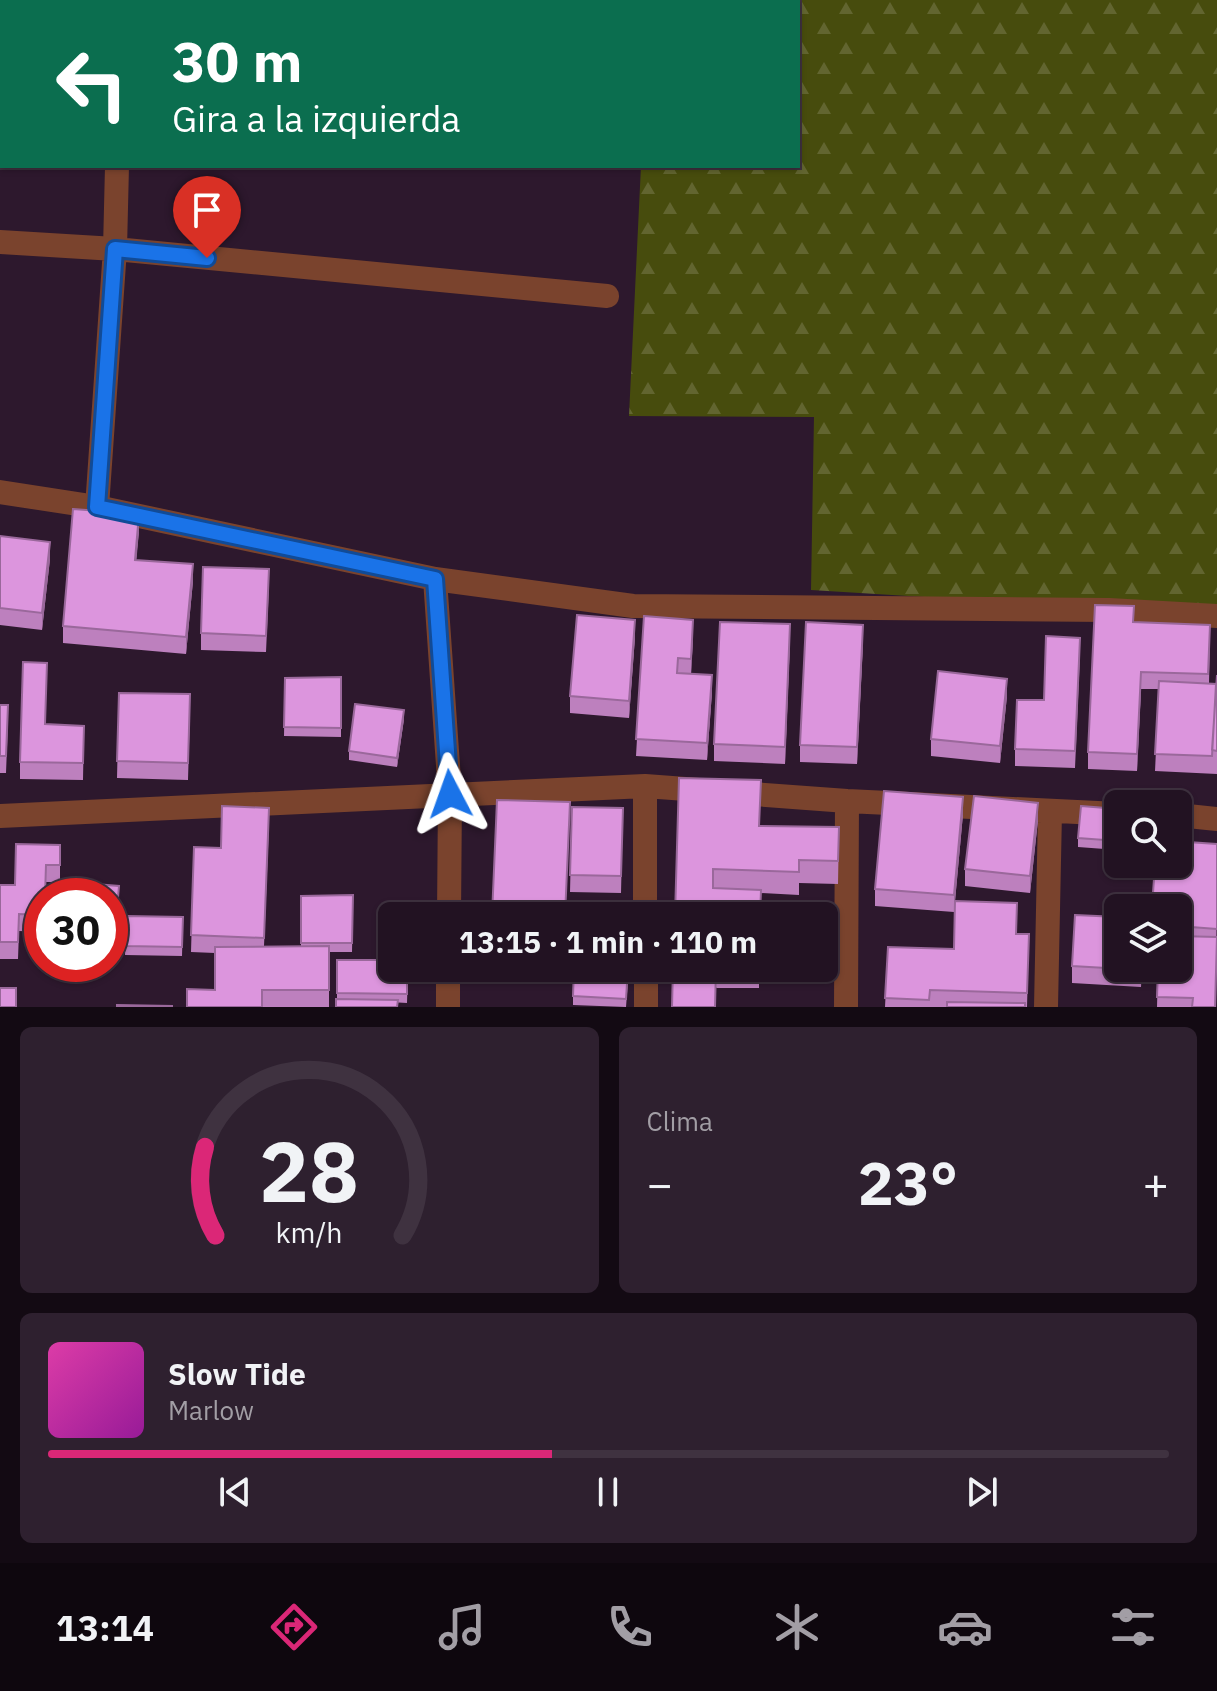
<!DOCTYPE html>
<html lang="es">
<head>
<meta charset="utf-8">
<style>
	body { margin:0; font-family:"IBM Plex Sans",sans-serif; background:#2e202f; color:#f1f3f6; height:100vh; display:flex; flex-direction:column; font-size:30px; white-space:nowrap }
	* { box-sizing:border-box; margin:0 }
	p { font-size:26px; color:#a29ea5 }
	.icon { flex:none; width:44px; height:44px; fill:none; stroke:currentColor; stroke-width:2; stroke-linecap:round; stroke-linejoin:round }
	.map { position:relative; height:1007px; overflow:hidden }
	.sheet { display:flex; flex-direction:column; gap:20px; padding:20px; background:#130a13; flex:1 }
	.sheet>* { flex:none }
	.banner { position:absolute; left:0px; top:0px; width:800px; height:168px; box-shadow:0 2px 6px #0004,0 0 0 2px #3f3240; background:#0b6e4f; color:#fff; overflow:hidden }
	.tools { position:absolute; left:1104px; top:790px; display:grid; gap:16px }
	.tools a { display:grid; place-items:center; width:88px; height:88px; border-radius:12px; background:#221222; box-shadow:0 2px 6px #0004,0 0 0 2px #3f3240; font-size:40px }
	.speed { position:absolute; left:24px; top:878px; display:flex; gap:16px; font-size:40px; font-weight:700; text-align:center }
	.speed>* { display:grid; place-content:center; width:104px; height:104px; border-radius:50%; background:#221222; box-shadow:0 2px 6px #0004,0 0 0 2px #3f3240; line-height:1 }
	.speed .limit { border:12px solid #d22; background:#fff; color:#111 }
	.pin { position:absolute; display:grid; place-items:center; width:68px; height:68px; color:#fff; margin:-82px -34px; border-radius:50% 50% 50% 0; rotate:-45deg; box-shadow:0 0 8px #0007 }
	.pin .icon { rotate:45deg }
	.me { position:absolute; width:88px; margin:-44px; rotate:356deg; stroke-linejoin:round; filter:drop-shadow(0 0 6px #0008) }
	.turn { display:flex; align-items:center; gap:28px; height:168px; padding:0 40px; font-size:36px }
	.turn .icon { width:104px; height:104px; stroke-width:2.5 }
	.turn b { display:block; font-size:56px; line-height:68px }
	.big { font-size:60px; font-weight:700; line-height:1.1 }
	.sheet .tile { flex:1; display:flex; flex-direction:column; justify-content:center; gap:12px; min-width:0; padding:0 28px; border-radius:12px; background:#2e202f }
	.sheet .dial { align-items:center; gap:0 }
	.dial svg { height:208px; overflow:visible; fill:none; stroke:#3f3240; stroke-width:7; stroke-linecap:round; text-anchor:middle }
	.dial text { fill:#f1f3f6; stroke:none }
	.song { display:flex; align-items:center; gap:24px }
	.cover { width:96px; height:96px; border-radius:12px; background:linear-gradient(135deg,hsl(320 70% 55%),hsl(300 70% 35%)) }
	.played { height:8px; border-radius:4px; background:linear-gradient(90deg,#db2777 45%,#3f3240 45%) }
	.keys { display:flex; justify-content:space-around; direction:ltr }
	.heat { display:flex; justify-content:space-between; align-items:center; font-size:44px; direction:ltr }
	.sheet .tiles { flex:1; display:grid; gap:20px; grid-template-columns:1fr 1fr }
	.tile:last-child { grid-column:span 2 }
	.trip { position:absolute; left:378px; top:902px; width:460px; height:80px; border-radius:12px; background:#221222; box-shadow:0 2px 6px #0004,0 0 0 2px #3f3240; font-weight:700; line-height:80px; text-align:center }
	.menu { display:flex; height:128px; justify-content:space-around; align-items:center; background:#0e070e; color:#a29ea5 }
	.menu .icon { width:56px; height:56px }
	.menu .selected { color:#db2777 }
	.menu b { font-size:36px; color:#f1f3f6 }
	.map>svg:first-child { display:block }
	.forest { fill:url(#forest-firs) }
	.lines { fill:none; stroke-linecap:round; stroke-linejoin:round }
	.minor { stroke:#7a432d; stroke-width:24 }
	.wall { fill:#bd80be }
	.shaded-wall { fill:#9a689b }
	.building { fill:#dc95dd; stroke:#9a689b; stroke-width:2 }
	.route-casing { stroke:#114b97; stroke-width:20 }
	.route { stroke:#1a73e8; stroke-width:14 }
</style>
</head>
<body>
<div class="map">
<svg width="1217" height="1007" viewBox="0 0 1217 1007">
	<defs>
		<pattern id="forest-firs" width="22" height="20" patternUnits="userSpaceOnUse" patternTransform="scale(2)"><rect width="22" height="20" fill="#474c0d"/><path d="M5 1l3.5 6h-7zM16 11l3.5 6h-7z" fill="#626530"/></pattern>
	</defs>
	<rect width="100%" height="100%" fill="#2d182d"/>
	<path class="forest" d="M 649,0 L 1217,0 L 1217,615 L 811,590 L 814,417 L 629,416 L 641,166 L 798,166 L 798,2 L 649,2 Z"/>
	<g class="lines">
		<path class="minor" d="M 479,0 L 496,2
			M 121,2 L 121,0
			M 0,242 L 115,249 L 607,296
			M 0,492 L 97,507 L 435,579 L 633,606 L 1109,610 L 1217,616
			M 97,507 L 115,249 L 117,166
			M 435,579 L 450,794 L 449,916
			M 645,786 L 645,916
			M 1178,815 L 1217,819
			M 0,816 L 645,786 L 847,801 L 1118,814
			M 646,968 L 646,1007
			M 448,1007 L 448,968
			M 846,1007 L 847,801
			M 1046,1007 L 1050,812"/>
	</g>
	<path class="wall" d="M 139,531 L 136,560 L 193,581 L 186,654 L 63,643 L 63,626 Z
		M 0,536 L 50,559 L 42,630 L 0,625 Z
		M 269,586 L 266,652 L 201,650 L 201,633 Z
		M 644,616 L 693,637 L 691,674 L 712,692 L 707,760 L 636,756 Z
		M 1134,622 L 1210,641 L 1209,683 L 1216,684 L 1217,675 L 1217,774 L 1155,771 L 1159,689 L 1141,689 L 1137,771 L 1088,769 L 1088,752 Z
		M 635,637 L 629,718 L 570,713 L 570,696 Z
		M 790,641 L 785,764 L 714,761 L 714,744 Z
		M 863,642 L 857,764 L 800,762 L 800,745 Z
		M 1080,655 L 1075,768 L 1015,766 L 1015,749 L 1044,700 Z
		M 341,677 L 341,737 L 284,736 L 285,678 Z
		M 119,693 L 190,711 L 188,780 L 117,778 Z
		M 1007,696 L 1000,763 L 931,756 L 931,739 Z
		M 0,705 L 8,722 L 6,773 L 0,773 Z
		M 404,719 L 397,767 L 349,760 L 349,751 Z
		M 46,724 L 84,726 L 83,780 L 20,779 L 20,762 Z
		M 679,778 L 760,826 L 839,827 L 838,884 L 799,883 L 799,895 L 761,893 L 675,916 Z
		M 572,807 L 623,808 L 621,893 L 570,892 Z
		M 1118,809 L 1118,850 L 1078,847 L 1078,838 Z
		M 963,814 L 954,912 L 875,906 L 875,889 Z
		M 1190,819 L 1189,843 L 1217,844 L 1216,1007 L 1157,1007 L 1158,968 L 1178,968 L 1178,908 Z
		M 1038,820 L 1030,893 L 965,886 L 965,869 Z
		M 269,825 L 264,946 L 301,946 L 301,896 L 353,895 L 352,952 L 329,952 L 329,1007 L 187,1007 L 215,990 L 215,953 L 191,952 L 194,847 L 221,848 Z
		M 60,845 L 60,881 L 119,894 L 115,941 L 110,941 L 110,896 L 56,882 L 46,882 L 42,896 L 42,932 L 19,931 L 18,959 L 0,959 L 0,885 L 15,885 Z
		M 126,916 L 183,917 L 182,956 L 125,955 Z
		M 1017,934 L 1029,934 L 1027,1007 L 885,1007 L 888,947 L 954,949 Z
		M 337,960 L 408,968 L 407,1003 L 337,999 Z
		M 1072,966 L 1142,968 L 1141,987 L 1072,983 Z
		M 629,968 L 626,1007 L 573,1005 L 573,996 Z
		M 673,968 L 759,968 L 759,988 L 717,988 Z"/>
	<path class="shaded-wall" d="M 139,514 L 139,531 L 135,577 L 135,560 Z
		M 50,542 L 50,559 L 42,630 L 42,613 Z
		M 193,564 L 193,581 L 186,654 L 186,637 Z
		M 635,620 L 635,637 L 629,718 L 629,701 Z
		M 693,620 L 693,637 L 691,675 L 691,659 Z
		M 790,624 L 790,641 L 785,764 L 785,747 Z
		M 863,625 L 863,642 L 857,764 L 857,747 Z
		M 1141,672 L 1141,689 L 1137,771 L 1137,754 Z
		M 712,675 L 712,692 L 707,760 L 707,743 Z
		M 1007,679 L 1007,696 L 1000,763 L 1000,746 Z
		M 404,710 L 404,719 L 397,767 L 397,758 Z
		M 963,797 L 963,814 L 954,912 L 954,895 Z
		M 1038,803 L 1038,820 L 1030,893 L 1030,876 Z"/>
	<path class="building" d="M 73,509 L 139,514 L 135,560 L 193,564 L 186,637 L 63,626 Z
		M 0,536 L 50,542 L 42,613 L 0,608 Z
		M 203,567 L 269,569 L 266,636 L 201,633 Z
		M 1095,605 L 1134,606 L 1133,622 L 1210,625 L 1208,674 L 1141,672 L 1137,754 L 1088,752 Z
		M 577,615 L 635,620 L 629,701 L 570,696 Z
		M 644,616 L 693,620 L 691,659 L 678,658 L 677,673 L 712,675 L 707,743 L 636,739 Z
		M 720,622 L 790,624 L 785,747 L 714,744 Z
		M 806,622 L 863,625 L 857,747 L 800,745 Z
		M 1046,636 L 1080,638 L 1075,751 L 1015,749 L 1017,700 L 1044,700 Z
		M 23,662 L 47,663 L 45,724 L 84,726 L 83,763 L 20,762 Z
		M 938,671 L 1007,679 L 1000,746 L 931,739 Z
		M 1217,675 L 1217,751 L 1212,750 Z
		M 341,677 L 341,728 L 284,727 L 285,678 Z
		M 1159,681 L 1216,684 L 1212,756 L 1155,754 Z
		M 119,693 L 190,694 L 188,763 L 117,761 Z
		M 355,704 L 404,710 L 397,758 L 349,751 Z
		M 0,705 L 8,705 L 6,756 L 0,756 Z
		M 679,778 L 761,780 L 759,826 L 839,827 L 838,861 L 799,860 L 799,872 L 713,869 L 713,888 L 761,890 L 760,916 L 675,916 Z
		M 884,791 L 963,797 L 954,895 L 875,889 Z
		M 974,796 L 1038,803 L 1030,876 L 965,869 Z
		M 497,800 L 570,802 L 565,916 L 492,916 Z
		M 1158,800 L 1190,802 L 1188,842 L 1217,844 L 1217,929 L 1178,926 L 1178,908 L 1152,908 L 1155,864 L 1178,864 L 1178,804 L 1158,804 Z
		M 222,806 L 269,808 L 264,938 L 191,935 L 194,847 L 221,848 Z
		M 1081,806 L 1118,809 L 1118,841 L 1078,838 Z
		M 572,807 L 623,808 L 621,876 L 570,875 Z
		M 16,844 L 60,845 L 60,865 L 46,865 L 45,896 L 42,896 L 42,915 L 19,914 L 18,942 L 0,942 L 0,885 L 15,885 Z
		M 56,881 L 119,886 L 115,932 L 110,932 L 110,896 L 55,896 Z
		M 353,895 L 352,943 L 301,943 L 301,896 Z
		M 955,901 L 1017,903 L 1016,934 L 1029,934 L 1027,993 L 930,990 L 929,1000 L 885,998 L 888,947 L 954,949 Z
		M 1075,915 L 1118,917 L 1118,968 L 1141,968 L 1141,970 L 1072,966 Z
		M 126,916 L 183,917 L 182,947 L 125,946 Z
		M 1178,936 L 1217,937 L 1215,1007 L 1192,1007 L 1193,998 L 1157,997 L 1158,968 L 1178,968 Z
		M 329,946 L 329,990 L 262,990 L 262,1007 L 187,1007 L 187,989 L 215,990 L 215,947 Z
		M 337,960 L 392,960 L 392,968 L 407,968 L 407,994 L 337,993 Z
		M 574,968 L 628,968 L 626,999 L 573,996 Z
		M 673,968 L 716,968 L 715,1007 L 672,1007 Z
		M 0,988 L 16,988 L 16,1007 L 0,1007 Z
		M 336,999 L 398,1000 L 397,1007 L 336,1007 Z
		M 947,1002 L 1025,1003 L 1025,1007 L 947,1007 Z
		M 117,1005 L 172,1006 L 172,1007 L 117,1007 Z"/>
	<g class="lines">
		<g class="route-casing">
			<path id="route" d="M 207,258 L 115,249 L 97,507 L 435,579 L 450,794"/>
		</g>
		<use href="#route" class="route"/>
	</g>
</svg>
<div class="tools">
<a><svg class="icon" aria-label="search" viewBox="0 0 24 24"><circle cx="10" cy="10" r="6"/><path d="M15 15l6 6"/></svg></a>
<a><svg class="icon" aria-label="layers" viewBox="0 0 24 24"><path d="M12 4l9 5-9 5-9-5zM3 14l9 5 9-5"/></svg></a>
</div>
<div class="speed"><div class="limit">30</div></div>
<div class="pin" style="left:207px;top:258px;background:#d93025"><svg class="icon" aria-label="arrive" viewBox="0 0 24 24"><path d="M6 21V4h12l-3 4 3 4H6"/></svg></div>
<svg class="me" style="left:450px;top:794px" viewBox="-20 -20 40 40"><path d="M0-17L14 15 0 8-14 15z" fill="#1a73e8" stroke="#fff" stroke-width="4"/></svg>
<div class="trip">13:15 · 1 min · 110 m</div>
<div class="banner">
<div class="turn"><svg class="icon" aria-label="left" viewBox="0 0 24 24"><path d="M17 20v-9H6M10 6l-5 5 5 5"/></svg><div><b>30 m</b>Gira a la izquierda</div></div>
</div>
</div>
<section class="sheet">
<div class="tiles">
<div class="tile dial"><svg viewBox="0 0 100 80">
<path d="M14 69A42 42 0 1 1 86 69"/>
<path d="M14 69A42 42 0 0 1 10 35" stroke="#db2777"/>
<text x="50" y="56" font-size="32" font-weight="700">28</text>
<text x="50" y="72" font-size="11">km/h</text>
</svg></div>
<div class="tile"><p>Clima</p>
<div class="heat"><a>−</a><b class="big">23°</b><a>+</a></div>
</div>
<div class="tile">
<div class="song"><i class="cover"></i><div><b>Slow Tide</b><p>Marlow</p></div></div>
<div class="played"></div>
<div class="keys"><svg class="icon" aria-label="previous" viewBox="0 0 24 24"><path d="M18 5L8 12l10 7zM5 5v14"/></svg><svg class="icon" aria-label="pause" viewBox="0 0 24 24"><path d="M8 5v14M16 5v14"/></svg><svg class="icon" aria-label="next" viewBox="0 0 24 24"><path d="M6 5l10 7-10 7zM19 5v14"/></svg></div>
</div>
</div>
</section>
<nav class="menu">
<b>13:14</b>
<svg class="icon selected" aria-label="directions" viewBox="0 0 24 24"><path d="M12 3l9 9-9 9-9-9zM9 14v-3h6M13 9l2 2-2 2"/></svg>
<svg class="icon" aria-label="music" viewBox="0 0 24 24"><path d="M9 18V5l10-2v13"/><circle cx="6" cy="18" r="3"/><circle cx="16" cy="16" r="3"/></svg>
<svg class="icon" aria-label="phone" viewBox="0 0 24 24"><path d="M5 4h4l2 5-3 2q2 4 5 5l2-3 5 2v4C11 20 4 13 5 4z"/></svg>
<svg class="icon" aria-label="climate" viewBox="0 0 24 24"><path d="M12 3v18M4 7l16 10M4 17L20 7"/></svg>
<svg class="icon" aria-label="car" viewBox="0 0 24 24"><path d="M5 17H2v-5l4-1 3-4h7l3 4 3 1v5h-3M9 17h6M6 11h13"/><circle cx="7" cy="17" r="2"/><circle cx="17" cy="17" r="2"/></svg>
<svg class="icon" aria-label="filters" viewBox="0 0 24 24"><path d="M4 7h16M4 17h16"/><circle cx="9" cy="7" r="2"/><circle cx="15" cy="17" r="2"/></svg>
</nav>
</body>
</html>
